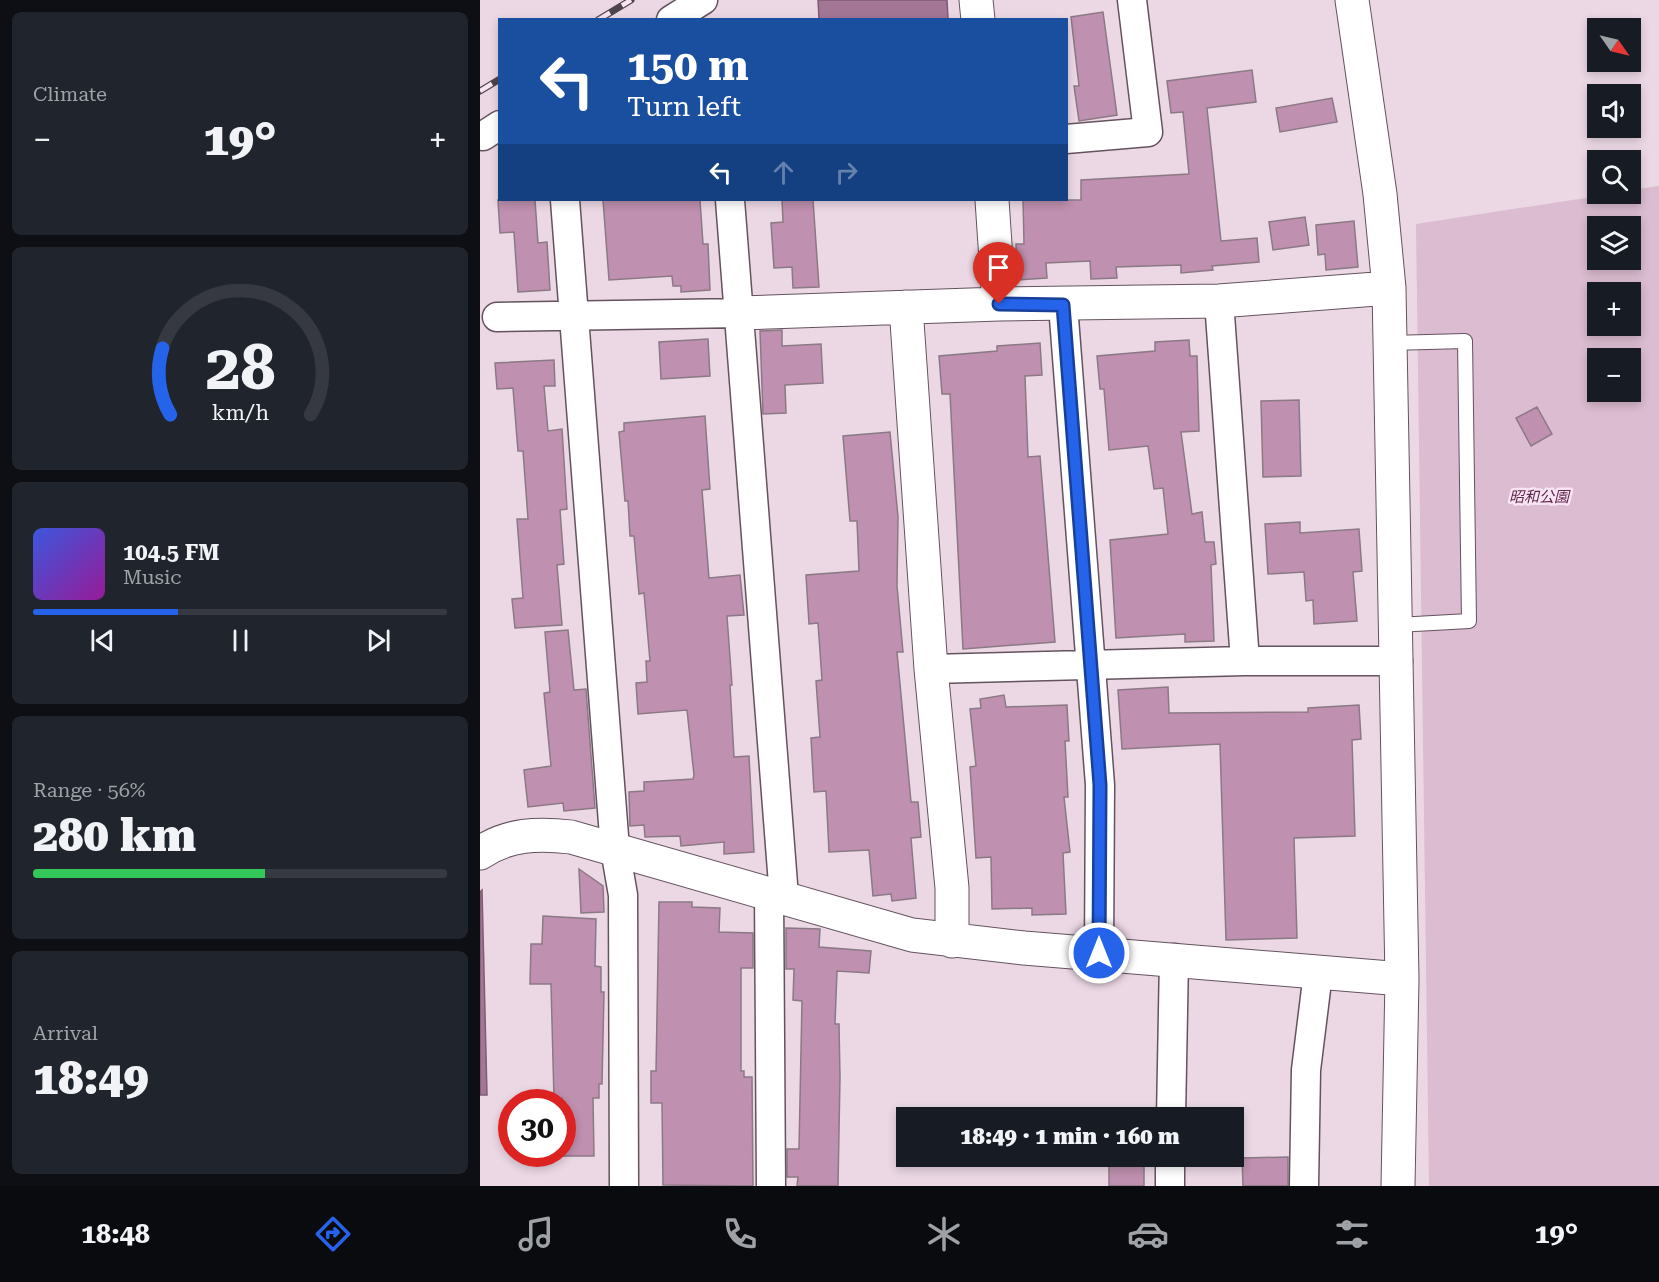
<!DOCTYPE html>
<html lang="en">
<head>
<meta charset="utf-8">
<style>
	body { margin:0; font-family:"Roboto Serif","Noto Sans JP",serif; background:#20242c; color:#f1f3f6; height:100vh; display:flex; flex-direction:column; font-size:22px; white-space:nowrap }
	* { box-sizing:border-box; margin:0 }
	p { font-size:20px; color:#9ea1a6 }
	.icon { flex:none; width:33px; height:33px; fill:none; stroke:currentColor; stroke-width:2; stroke-linecap:round; stroke-linejoin:round }
	.map { position:relative; flex:1; overflow:hidden }
	.drawer { display:flex; flex-direction:column; gap:12px; padding:12px; background:#0d0f14; width:480px }
	.drawer>* { flex:none }
	.guide { position:absolute; left:18px; top:18px; width:570px; height:183px; border-radius:0px; box-shadow:0 3px 9px #0003; background:#1a4fa0; color:#fff; overflow:hidden }
	.needle { width:39px; rotate:124deg }
	.tools { position:absolute; left:1107px; top:18px; display:grid; gap:12px }
	.tools a { display:grid; place-items:center; width:54px; height:54px; border-radius:0px; background:#171b24; box-shadow:0 3px 9px #0003; font-size:30px }
	.speed { position:absolute; left:18px; top:1089px; display:flex; gap:12px; font-size:30px; font-weight:700; text-align:center }
	.speed>* { display:grid; place-content:center; width:78px; height:78px; border-radius:50%; background:#171b24; box-shadow:0 3px 9px #0003; line-height:1 }
	.speed .limit { border:9px solid #d22; background:#fff; color:#111 }
	.pin { position:absolute; display:grid; place-items:center; width:51px; height:51px; color:#fff; margin:-62px -26px; border-radius:50% 50% 50% 0; rotate:-45deg; box-shadow:0 0 6px #0007 }
	.pin .icon { rotate:45deg }
	.me { position:absolute; width:66px; margin:-33px; rotate:0deg; stroke-linejoin:round; filter:drop-shadow(0 0 4px #0008) }
	.turn { display:flex; align-items:center; gap:21px; height:126px; padding:0 30px; font-size:27px }
	.turn .icon { width:78px; height:78px; stroke-width:2.5 }
	.turn b { display:block; font-size:42px; line-height:51px }
	.lanes { display:flex; align-items:center; height:57px; padding:0 30px; background:#0003; justify-content:center; gap:30px; direction:ltr }
	.lanes .off { opacity:.35 }
	.big { font-size:45px; font-weight:800; line-height:1.1 }
	.drawer .widget { flex:1; display:flex; flex-direction:column; justify-content:center; gap:9px; min-width:0; padding:0 21px; border-radius:9px; background:#20242c }
	.drawer .dial { align-items:center; gap:0 }
	.dial svg { height:156px; overflow:visible; fill:none; stroke:#363941; stroke-width:7; stroke-linecap:round; text-anchor:middle }
	.dial text { fill:#f1f3f6; stroke:none }
	.song { display:flex; align-items:center; gap:18px }
	.cover { width:72px; height:72px; border-radius:9px; background:linear-gradient(135deg,hsl(230 70% 55%),hsl(300 70% 35%)) }
	.played { height:6px; border-radius:3px; background:linear-gradient(90deg,#2563eb 35%,#363941 35%) }
	.keys { display:flex; justify-content:space-around; direction:ltr }
	.heat { display:flex; justify-content:space-between; align-items:center; font-size:33px; direction:ltr }
	.charge { height:9px; border-radius:4px; background:linear-gradient(90deg,#34c759 56%,#363941 0) }
	.trip { position:absolute; left:416px; top:1107px; width:348px; height:60px; border-radius:0px; background:#171b24; box-shadow:0 3px 9px #0003; font-weight:800; line-height:60px; text-align:center }
	.tabs { display:flex; height:96px; justify-content:space-around; align-items:center; background:#090b0e; color:#9ea1a6 }
	.tabs .icon { width:42px; height:42px }
	.tabs .on { color:#2563eb }
	.tabs b { font-size:27px; color:#f1f3f6 }
	main { display:flex; flex:1; min-height:0 }
	.map>svg:first-child { display:block }
	.green { fill:#dbbcd0; fill-rule:evenodd }
	.water { fill:#a47695; stroke:#7e5c73; stroke-width:1.5 }
	.building { fill:#bf90af; stroke:#8b7985; stroke-width:1.5 }
	.lines { fill:none; stroke-linecap:round; stroke-linejoin:round }
	.service-casing { stroke:#64535e; stroke-width:16 }
	.minor-casing { stroke:#64535e; stroke-width:31 }
	.tertiary-casing { stroke:#64535e; stroke-width:35 }
	.service { stroke:#fff; stroke-width:14 }
	.minor { stroke:#fff; stroke-width:28 }
	.tertiary { stroke:#fff; stroke-width:33 }
	.rail-casing { stroke:#4e444b; stroke-width:7 }
	.rail { stroke:#f9e5f2; stroke-width:4.5; stroke-dasharray:14; stroke-linecap:butt }
	.route-casing { stroke:#184099; stroke-width:15 }
	.route { stroke:#2563eb; stroke-width:10 }
	.labels { text-anchor:middle; stroke-width:5; stroke-linejoin:round; paint-order:stroke }
	.park-label { font-size:15px; font-style:italic; fill:#602650; stroke:#f9e5f2 }
</style>
</head>
<body>
<main>
<section class="drawer">
<div class="widget"><p>Climate</p>
<div class="heat"><a>−</a><b class="big">19°</b><a>+</a></div>
</div>
<div class="widget dial"><svg viewBox="0 0 100 80">
<path d="M14 69A42 42 0 1 1 86 69"/>
<path d="M14 69A42 42 0 0 1 10 35" stroke="#2563eb"/>
<text x="50" y="56" font-size="32" font-weight="700">28</text>
<text x="50" y="72" font-size="11">km/h</text>
</svg></div>
<div class="widget">
<div class="song"><i class="cover"></i><div><b>104.5 FM</b><p>Music</p></div></div>
<div class="played"></div>
<div class="keys"><svg class="icon" aria-label="previous" viewBox="0 0 24 24"><path d="M18 5L8 12l10 7zM5 5v14"/></svg><svg class="icon" aria-label="pause" viewBox="0 0 24 24"><path d="M8 5v14M16 5v14"/></svg><svg class="icon" aria-label="next" viewBox="0 0 24 24"><path d="M6 5l10 7-10 7zM19 5v14"/></svg></div>
</div>
<div class="widget"><p>Range · 56%</p><b class="big">280 km</b><div class="charge"></div></div>
<div class="widget"><p>Arrival</p><b class="big">18:49</b></div>
</section>
<div class="map">
<svg width="1179" height="1186" viewBox="0 0 1179 1186">
	<rect width="100%" height="100%" fill="#ecd8e5"/>
	<path class="green" d="M 1179,186 L 1179,1186 L 949,1186 L 936,224 L 1131,194 L 1150,194 L 1151,190 ZM 1118,226 L 1150,226 L 1150,260 L 1118,260 ZM 1118,292 L 1150,292 L 1150,326 L 1118,326 ZM 1118,358 L 1150,358 L 1150,392 L 1118,392 Z"/>
	<path class="water" d="M 338,0 L 467,0 L 468,19 L 339,19 Z
		M 2,890 L 7,1095 L 0,1095 L 0,892 Z"/>
	<path class="building" d="M 623,12 L 637,115 L 599,121 L 594,86 L 599,86 L 591,17 Z
		M 772,70 L 776,102 L 727,108 L 741,241 L 777,238 L 779,262 L 732,266 L 733,270 L 701,273 L 701,265 L 636,267 L 637,278 L 611,279 L 610,261 L 566,263 L 567,278 L 537,280 L 536,244 L 544,244 L 543,200 L 601,200 L 601,180 L 709,174 L 703,112 L 691,113 L 687,81 Z
		M 852,98 L 857,122 L 800,132 L 796,108 Z
		M 18,200 L 55,200 L 58,243 L 67,242 L 70,290 L 38,292 L 34,232 L 20,233 Z
		M 123,200 L 220,200 L 223,244 L 228,244 L 230,290 L 201,292 L 201,286 L 193,286 L 192,276 L 129,280 Z
		M 302,200 L 333,200 L 339,287 L 313,288 L 312,267 L 294,268 L 291,223 L 303,222 Z
		M 825,217 L 829,245 L 793,250 L 789,222 Z
		M 874,221 L 878,267 L 846,270 L 845,254 L 838,255 L 836,225 Z
		M 302,330 L 302,346 L 341,344 L 343,383 L 305,385 L 306,413 L 283,414 L 280,331 Z
		M 228,339 L 230,376 L 181,379 L 179,342 Z
		M 709,340 L 710,356 L 717,356 L 719,431 L 701,432 L 712,514 L 722,512 L 725,542 L 734,542 L 736,564 L 731,565 L 734,641 L 705,642 L 705,634 L 636,638 L 630,540 L 688,534 L 683,488 L 674,489 L 668,446 L 629,450 L 624,389 L 620,389 L 617,356 L 675,351 L 675,342 Z
		M 560,343 L 562,375 L 545,376 L 548,457 L 560,456 L 575,642 L 483,649 L 470,394 L 462,394 L 459,356 L 517,351 L 517,346 Z
		M 74,360 L 75,386 L 64,386 L 68,431 L 82,429 L 87,509 L 80,510 L 84,564 L 77,565 L 82,625 L 35,628 L 32,599 L 43,598 L 37,519 L 48,519 L 43,451 L 38,451 L 33,388 L 17,389 L 15,363 Z
		M 819,400 L 821,476 L 783,477 L 781,401 Z
		M 1057,407 L 1072,434 L 1051,446 L 1036,418 Z
		M 225,416 L 230,489 L 222,490 L 229,578 L 260,575 L 264,615 L 247,616 L 252,685 L 250,685 L 254,757 L 269,756 L 274,852 L 244,854 L 244,842 L 201,846 L 200,836 L 165,837 L 164,825 L 150,826 L 149,792 L 164,791 L 164,782 L 213,779 L 214,775 L 207,710 L 158,714 L 156,683 L 167,682 L 166,661 L 170,661 L 164,593 L 159,594 L 154,536 L 150,536 L 148,501 L 145,501 L 139,432 L 144,431 L 144,423 Z
		M 410,432 L 418,517 L 417,586 L 423,652 L 417,652 L 431,802 L 438,802 L 441,837 L 431,838 L 436,898 L 412,901 L 411,894 L 393,896 L 389,850 L 349,852 L 346,791 L 334,792 L 331,738 L 340,737 L 336,681 L 342,680 L 338,623 L 329,624 L 326,575 L 379,571 L 377,521 L 370,521 L 363,436 Z
		M 820,522 L 820,533 L 879,529 L 882,571 L 873,572 L 877,621 L 834,624 L 833,600 L 826,601 L 824,572 L 788,574 L 785,524 Z
		M 88,630 L 94,690 L 106,689 L 115,808 L 84,811 L 83,803 L 48,807 L 44,770 L 71,766 L 64,693 L 70,692 L 65,632 Z
		M 688,687 L 689,713 L 828,712 L 828,708 L 879,705 L 881,739 L 872,740 L 875,836 L 814,838 L 817,938 L 746,940 L 740,744 L 642,749 L 638,690 Z
		M 524,695 L 526,707 L 587,705 L 589,741 L 585,741 L 588,797 L 584,797 L 590,852 L 583,853 L 586,914 L 552,915 L 552,908 L 512,909 L 511,857 L 496,858 L 490,767 L 496,766 L 490,709 L 501,708 L 500,699 Z
		M 99,869 L 123,886 L 124,912 L 101,913 Z
		M 179,902 L 212,902 L 212,907 L 240,908 L 239,932 L 273,933 L 273,968 L 261,968 L 261,1071 L 264,1071 L 264,1077 L 272,1077 L 273,1186 L 183,1185 L 182,1103 L 171,1103 L 171,1071 L 176,1071 Z
		M 63,916 L 116,919 L 115,966 L 121,967 L 121,992 L 124,992 L 122,1084 L 119,1084 L 119,1098 L 113,1098 L 114,1156 L 82,1156 L 82,1098 L 74,1099 L 71,984 L 50,984 L 51,944 L 62,944 Z
		M 306,928 L 340,929 L 339,947 L 391,951 L 389,973 L 357,971 L 355,1024 L 359,1024 L 360,1077 L 358,1186 L 317,1186 L 318,1177 L 307,1177 L 307,1149 L 319,1149 L 322,1001 L 313,1000 L 314,969 L 306,969 Z
		M 629,1156 L 664,1156 L 664,1186 L 629,1186 Z
		M 808,1157 L 808,1186 L 763,1186 L 762,1158 Z"/>
	<g class="lines">
		<g class="service-casing">
			<path id="service" d="M 910,343 L 985,341 L 989,621 L 917,625"/>
		</g>
		<g class="minor-casing">
			<path id="minor" d="M 191,20 L 223,0
				M 3,136 L 20,125
				M 586,139 L 668,132 L 652,0
				M 85,200 L 135,849 L 143,895 L 144,1186
				M 250,200 L 304,897
				M 739,301 L 765,661
				M 583,305 L 620,785 L 619,953
				M 17,317 L 260,313
				M 451,669 L 765,661 L 918,661
				M 289,893 L 291,1186
				M 691,1118 L 694,958
				M 690,1186 L 690,1156
				M 824,1186 L 826,1070 L 838,973"/>
		</g>
		<g class="tertiary-casing">
			<path id="tertiary" d="M 496,0 L 498,20
				M 872,0 L 900,194 L 909,288 L 922,979 L 918,1186
				M 512,200 L 519,304
				M 426,307 L 451,669 L 472,888 L 472,941
				M 260,313 L 519,304 L 739,301 L 909,288
				M 0,853 C 28,834 58,833 91,837 L 432,935 L 544,948 L 922,979"/>
		</g>
		<use href="#service" class="service"/>
		<use href="#minor" class="minor"/>
		<use href="#tertiary" class="tertiary"/>
		<g class="rail-casing">
			<path id="rail" d="M 118,20 L 151,0
				M 0,91 L 20,79"/>
		</g>
		<use href="#rail" class="rail"/>
	</g>
	<g class="lines">
		<g class="route-casing">
			<path id="route" d="M 519,304 L 583,305 L 620,785 L 619,953"/>
		</g>
		<use href="#route" class="route"/>
	</g>
	<g class="labels">
		<g class="park-label">
			<text x="1059" y="502">昭和公園</text>
		</g>
	</g>
</svg>
<div class="tools">
<a><svg class="needle" viewBox="-14 -14 28 28"><path d="M0-13l5 13h-10z" fill="#e53935"/><path d="M0 13l5-13h-10z" fill="#9ea1a6"/></svg></a>
<a><svg class="icon" aria-label="sound" viewBox="0 0 24 24"><path d="M4 9h4l5-4v14l-5-4H4zM17 9q2 3 0 6"/></svg></a>
<a><svg class="icon" aria-label="search" viewBox="0 0 24 24"><circle cx="10" cy="10" r="6"/><path d="M15 15l6 6"/></svg></a>
<a><svg class="icon" aria-label="layers" viewBox="0 0 24 24"><path d="M12 4l9 5-9 5-9-5zM3 14l9 5 9-5"/></svg></a>
<a>+</a>
<a>−</a>
</div>
<div class="speed"><div class="limit">30</div></div>
<div class="pin" style="left:519px;top:304px;background:#d93025"><svg class="icon" aria-label="arrive" viewBox="0 0 24 24"><path d="M6 21V4h12l-3 4 3 4H6"/></svg></div>
<svg class="me" style="left:619px;top:953px" viewBox="-20 -20 40 40"><circle r="17" fill="#2563eb" stroke="#fff" stroke-width="3"/><path d="M0-11L8 9 0 5-8 9z" fill="#fff"/></svg>
<div class="trip">18:49 · 1 min · 160 m</div>
<div class="guide">
<div class="turn"><svg class="icon" aria-label="left" viewBox="0 0 24 24"><path d="M17 20v-9H6M10 6l-5 5 5 5"/></svg><div><b>150 m</b>Turn left</div></div>
<div class="lanes"><svg class="icon" aria-label="left" viewBox="0 0 24 24"><path d="M17 20v-9H6M10 6l-5 5 5 5"/></svg><svg class="icon off" aria-label="ahead" viewBox="0 0 24 24"><path d="M12 20V5M6 11l6-6 6 6"/></svg><svg class="icon off" aria-label="right" viewBox="0 0 24 24"><path d="M7 20v-9h11M14 6l5 5-5 5"/></svg></div>
</div>
</div>
</main>
<nav class="tabs">
<b>18:48</b>
<svg class="icon on" aria-label="directions" viewBox="0 0 24 24"><path d="M12 3l9 9-9 9-9-9zM9 14v-3h6M13 9l2 2-2 2"/></svg>
<svg class="icon" aria-label="music" viewBox="0 0 24 24"><path d="M9 18V5l10-2v13"/><circle cx="6" cy="18" r="3"/><circle cx="16" cy="16" r="3"/></svg>
<svg class="icon" aria-label="phone" viewBox="0 0 24 24"><path d="M5 4h4l2 5-3 2q2 4 5 5l2-3 5 2v4C11 20 4 13 5 4z"/></svg>
<svg class="icon" aria-label="climate" viewBox="0 0 24 24"><path d="M12 3v18M4 7l16 10M4 17L20 7"/></svg>
<svg class="icon" aria-label="car" viewBox="0 0 24 24"><path d="M5 17H2v-5l4-1 3-4h7l3 4 3 1v5h-3M9 17h6M6 11h13"/><circle cx="7" cy="17" r="2"/><circle cx="17" cy="17" r="2"/></svg>
<svg class="icon" aria-label="filters" viewBox="0 0 24 24"><path d="M4 7h16M4 17h16"/><circle cx="9" cy="7" r="2"/><circle cx="15" cy="17" r="2"/></svg>
<b>19°</b>
</nav>
</body>
</html>
